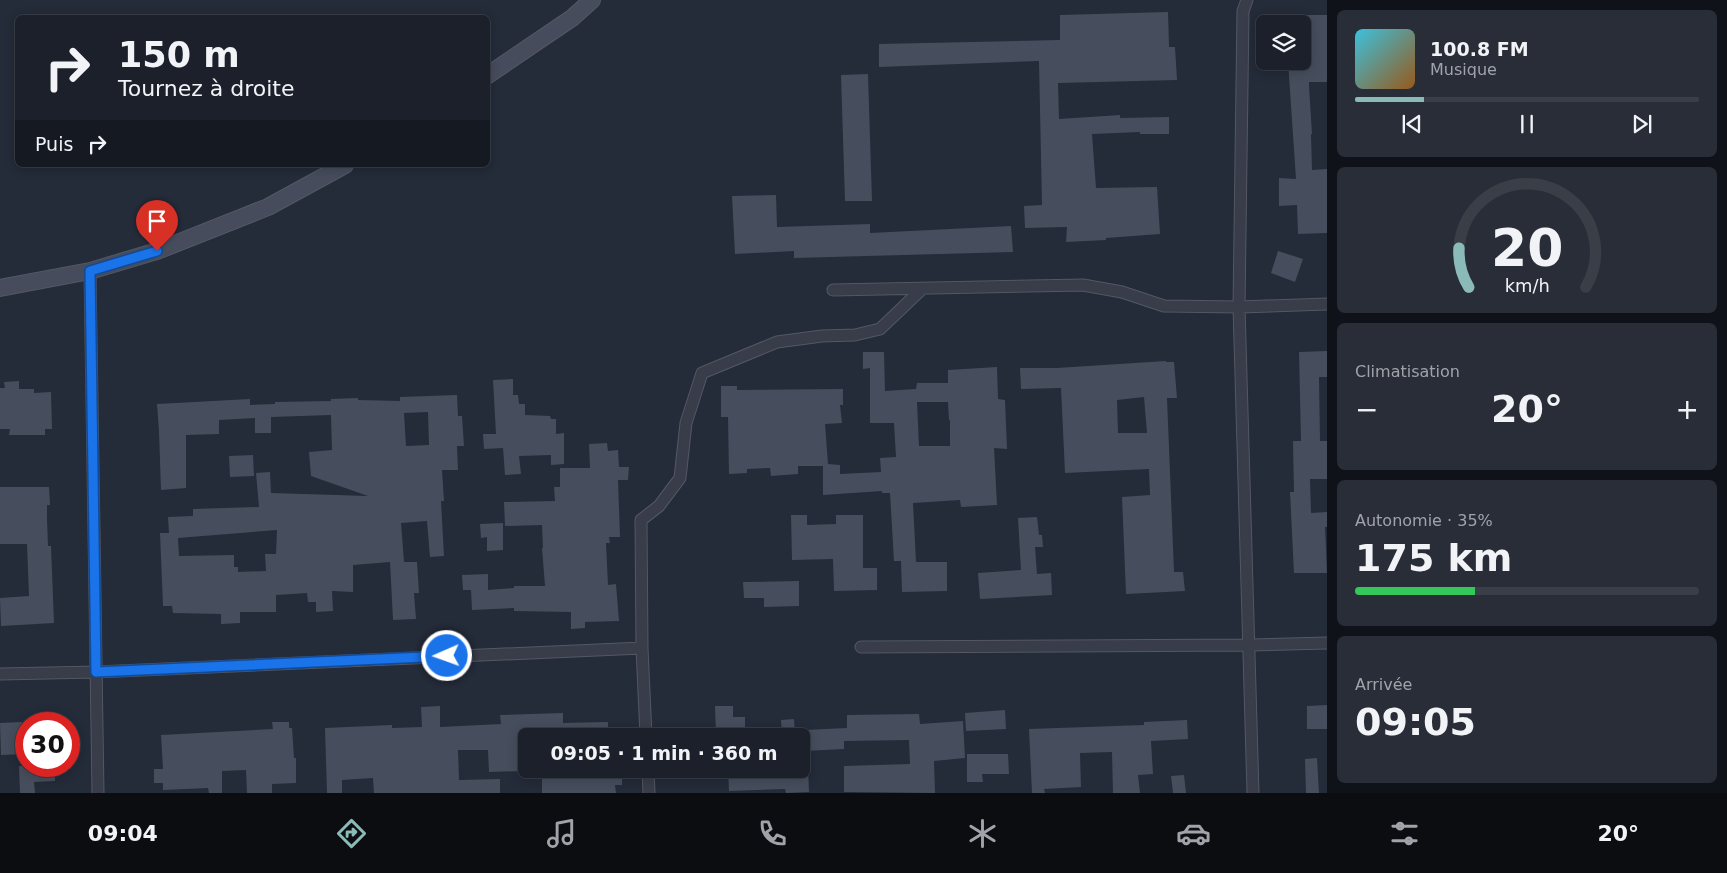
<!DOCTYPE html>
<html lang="fr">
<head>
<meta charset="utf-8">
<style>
	body { margin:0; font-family:"DejaVu Sans",sans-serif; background:#282d37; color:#f1f3f6; height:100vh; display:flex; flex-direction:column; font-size:19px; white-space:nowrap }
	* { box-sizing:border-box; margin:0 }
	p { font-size:16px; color:#a0a3a9 }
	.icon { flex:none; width:28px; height:28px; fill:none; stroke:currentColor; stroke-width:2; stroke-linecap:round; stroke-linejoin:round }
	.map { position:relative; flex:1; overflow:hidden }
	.panel { display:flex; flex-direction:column; gap:10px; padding:10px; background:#0f1218; width:400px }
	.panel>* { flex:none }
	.hud { position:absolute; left:15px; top:15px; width:475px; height:152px; border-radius:8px; box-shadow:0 2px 12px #0003,0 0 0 1px #393e47; background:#1b202b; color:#f1f3f6; overflow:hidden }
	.buttons { position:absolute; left:1256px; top:15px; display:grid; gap:10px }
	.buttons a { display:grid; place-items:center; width:55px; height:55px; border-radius:8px; background:#1b202b; box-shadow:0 2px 12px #0003,0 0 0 1px #393e47; font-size:25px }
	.speed { position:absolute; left:15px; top:712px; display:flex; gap:10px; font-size:25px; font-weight:700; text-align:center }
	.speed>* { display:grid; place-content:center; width:65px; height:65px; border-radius:50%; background:#1b202b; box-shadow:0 2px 12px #0003,0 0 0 1px #393e47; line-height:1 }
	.speed .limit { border:8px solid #d22; background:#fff; color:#111 }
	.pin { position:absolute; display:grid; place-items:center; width:42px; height:42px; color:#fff; margin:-51px -21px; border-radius:50% 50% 50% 0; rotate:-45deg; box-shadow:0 0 5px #0007 }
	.pin .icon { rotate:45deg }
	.me { position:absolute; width:55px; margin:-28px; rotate:268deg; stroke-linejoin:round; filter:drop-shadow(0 0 4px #0008) }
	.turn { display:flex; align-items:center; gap:18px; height:105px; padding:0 20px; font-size:22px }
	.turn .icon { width:65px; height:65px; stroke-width:2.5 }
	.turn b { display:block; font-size:35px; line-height:42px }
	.then { display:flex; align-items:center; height:48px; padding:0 20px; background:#0003; gap:10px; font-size:19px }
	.big { font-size:38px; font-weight:700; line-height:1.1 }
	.panel .widget { flex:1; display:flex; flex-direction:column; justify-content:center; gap:8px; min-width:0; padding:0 18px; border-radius:8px; background:#282d37 }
	.panel .dial { align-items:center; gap:0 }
	.dial svg { height:130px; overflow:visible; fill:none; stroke:#393e47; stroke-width:7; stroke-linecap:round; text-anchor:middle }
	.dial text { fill:#f1f3f6; stroke:none }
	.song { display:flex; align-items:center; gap:15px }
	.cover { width:60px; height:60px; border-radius:8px; background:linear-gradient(135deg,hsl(190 70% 55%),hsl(30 70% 35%)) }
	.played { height:5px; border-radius:2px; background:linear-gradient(90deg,#8bbbb9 20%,#393e47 20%) }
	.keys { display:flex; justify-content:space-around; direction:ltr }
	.heat { display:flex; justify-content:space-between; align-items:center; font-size:28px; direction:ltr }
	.charge { height:8px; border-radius:4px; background:linear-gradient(90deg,#34c759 35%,#393e47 0) }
	.trip { position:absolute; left:518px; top:728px; width:292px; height:50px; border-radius:8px; background:#1b202b; box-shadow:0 2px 12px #0003,0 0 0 1px #393e47; font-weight:700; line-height:50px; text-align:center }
	.menu { display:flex; height:80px; justify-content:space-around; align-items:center; background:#0b0d11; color:#a0a3a9 }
	.menu .icon { width:35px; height:35px }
	.menu .on { color:#8bbbb9 }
	.menu b { font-size:22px; color:#f1f3f6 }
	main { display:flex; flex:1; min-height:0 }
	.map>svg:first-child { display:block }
	.building { fill:#464e5d; fill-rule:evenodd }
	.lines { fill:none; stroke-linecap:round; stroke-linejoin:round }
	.minor-casing { stroke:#535864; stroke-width:13 }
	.secondary-casing { stroke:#535864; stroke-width:18 }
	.minor { stroke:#383d49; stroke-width:11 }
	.secondary { stroke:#464c5c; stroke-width:16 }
	.route-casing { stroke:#114b97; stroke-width:12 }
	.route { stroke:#1a73e8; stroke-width:9 }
</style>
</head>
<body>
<main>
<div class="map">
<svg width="1327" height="793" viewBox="0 0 1327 793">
	<rect width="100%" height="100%" fill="#242b39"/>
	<path class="building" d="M 1168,12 L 1169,47 L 1175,47 L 1177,80 L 1058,83 L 1059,119 L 1120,115 L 1120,118 L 1169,117 L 1169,134 L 1140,134 L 1140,132 L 1092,134 L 1096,188 L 1157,187 L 1160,234 L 1106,238 L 1106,240 L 1066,242 L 1067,227 L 1025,228 L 1024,206 L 1042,205 L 1039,61 L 879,67 L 879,44 L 1060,40 L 1060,15 Z
		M 1302,15 L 1327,15 L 1327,82 L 1309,82 L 1309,86 L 1312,134 L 1311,134 L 1312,170 L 1327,169 L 1327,233 L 1298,234 L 1297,205 L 1279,206 L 1279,178 L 1296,179 L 1288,61 L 1302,61 Z
		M 868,74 L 872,201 L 845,201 L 841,75 Z
		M 776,195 L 777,227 L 870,224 L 870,233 L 1011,226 L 1013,252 L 794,258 L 794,251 L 735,254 L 732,196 Z
		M 1278,251 L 1303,259 L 1295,282 L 1271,273 Z
		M 1327,351 L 1327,377 L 1319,377 L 1320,441 L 1327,441 L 1327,479 L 1310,479 L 1311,513 L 1327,512 L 1327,527 L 1325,527 L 1327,573 L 1294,573 L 1290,492 L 1294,492 L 1293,441 L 1301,441 L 1299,352 Z
		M 863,352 L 884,352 L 885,391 L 916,389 L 917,383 L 948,383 L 948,370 L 997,367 L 998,399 L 1005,400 L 1007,449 L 994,448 L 997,505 L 961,507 L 960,500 L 913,503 L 916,562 L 947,562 L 947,591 L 902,592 L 901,561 L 894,561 L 890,493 L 882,493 L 882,491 L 823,495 L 823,466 L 798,466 L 798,474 L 771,476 L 770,468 L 747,469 L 747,473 L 729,474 L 728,417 L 721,417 L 721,386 L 737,386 L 737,390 L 843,389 L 843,405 L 840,405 L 842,423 L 825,424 L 828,464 L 840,465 L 840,474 L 881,472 L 880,458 L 896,457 L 894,423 L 870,423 L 870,368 L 863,369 ZM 917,402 L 948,402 L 949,420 L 950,420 L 950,446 L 919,446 Z
		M 1166,361 L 1166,362 L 1174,362 L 1177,398 L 1167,398 L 1174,572 L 1183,572 L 1185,591 L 1126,594 L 1122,497 L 1150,495 L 1149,469 L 1065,473 L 1061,388 L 1021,389 L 1020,368 L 1057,368 ZM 1144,397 L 1147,433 L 1118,433 L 1117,400 Z
		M 513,379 L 513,395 L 518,395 L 519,404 L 525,404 L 525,415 L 550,416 L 551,419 L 556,419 L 556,434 L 564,433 L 564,464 L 551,465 L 551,455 L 519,456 L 521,474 L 505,475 L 503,448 L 484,449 L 483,434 L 496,434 L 493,380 Z
		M 19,381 L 19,389 L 34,389 L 34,393 L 51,392 L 52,429 L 45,429 L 45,435 L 9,435 L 10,429 L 0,429 L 0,388 L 5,388 L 4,382 Z
		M 457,395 L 458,416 L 462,416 L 464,446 L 457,446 L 458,470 L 442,470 L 444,501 L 441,501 L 444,556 L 430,557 L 427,521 L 401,523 L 404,562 L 417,562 L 419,593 L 414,593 L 416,619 L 393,620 L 390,562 L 353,565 L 353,592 L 332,591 L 333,611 L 316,612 L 316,602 L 308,602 L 307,593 L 276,595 L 276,612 L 240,612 L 240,623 L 221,624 L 221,614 L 173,613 L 172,606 L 163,606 L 160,533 L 169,533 L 168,517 L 193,516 L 193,509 L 259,507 L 256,473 L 270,472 L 271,493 L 368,496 L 311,476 L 309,452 L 332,450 L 331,415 L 271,417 L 271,433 L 255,433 L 255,418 L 219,420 L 219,434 L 186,435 L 186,488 L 161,490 L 159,431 L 157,404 L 250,399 L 250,405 L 275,404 L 275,402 L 331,401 L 331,399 L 358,398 L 358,400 L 400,401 L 400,397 ZM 428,412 L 429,445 L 406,446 L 404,413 ZM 277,530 L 276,554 L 265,554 L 266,571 L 238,572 L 238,567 L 234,567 L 234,555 L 179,556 L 178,538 Z
		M 607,443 L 608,451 L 618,450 L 619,467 L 629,467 L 628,480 L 618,480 L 620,537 L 609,537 L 610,543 L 606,543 L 608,585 L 616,584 L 619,621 L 585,622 L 585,628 L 571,629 L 571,612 L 514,611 L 514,608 L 472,610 L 471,590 L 463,590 L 462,575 L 488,574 L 488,590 L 514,588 L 514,586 L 545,586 L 542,548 L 543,548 L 542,525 L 505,526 L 504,502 L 555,501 L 554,487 L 560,487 L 560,468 L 590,468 L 589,444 Z
		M 253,455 L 254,476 L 230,477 L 229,456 Z
		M 0,487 L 49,487 L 50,505 L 47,505 L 47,519 L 48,546 L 51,546 L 54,623 L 1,626 L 0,598 L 29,596 L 27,544 L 0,544 Z
		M 791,515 L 807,515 L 807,525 L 836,524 L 836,515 L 863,515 L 863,568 L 877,568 L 877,590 L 834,591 L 833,559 L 792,560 Z
		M 1037,517 L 1039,535 L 1042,535 L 1043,547 L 1035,547 L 1037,574 L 1051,573 L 1052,595 L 980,599 L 978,573 L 1021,570 L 1018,518 Z
		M 503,523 L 503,550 L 487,551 L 487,537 L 481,538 L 480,524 Z
		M 799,581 L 799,606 L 764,607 L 764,598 L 744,598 L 743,582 Z
		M 1327,705 L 1327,729 L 1307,729 L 1307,706 Z
		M 440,706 L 440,727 L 501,724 L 500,715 L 563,713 L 563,723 L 608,722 L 608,736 L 521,736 L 522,771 L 489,772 L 488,750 L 458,750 L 459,780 L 500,779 L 500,793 L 374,793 L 373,778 L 342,780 L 342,793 L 327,793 L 325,728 L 392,725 L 392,728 L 422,727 L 421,707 Z
		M 715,706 L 733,706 L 733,717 L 745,717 L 745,736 L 716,736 Z
		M 1005,710 L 1006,729 L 966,731 L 965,713 Z
		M 919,714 L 920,724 L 963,721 L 965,758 L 934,761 L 935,793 L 844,792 L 844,766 L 910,764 L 909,740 L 844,741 L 844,749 L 805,751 L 805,730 L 847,728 L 847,715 Z
		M 794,719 L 795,734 L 782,735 L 781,720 Z
		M 1187,720 L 1188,739 L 1151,741 L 1153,774 L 1138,775 L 1140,793 L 1113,793 L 1112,752 L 1080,753 L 1081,787 L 1044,789 L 1045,793 L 1032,793 L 1029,729 L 1144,725 L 1144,722 Z
		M 22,722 L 24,754 L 1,755 L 0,723 Z
		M 272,722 L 289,722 L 289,728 L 292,728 L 294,758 L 296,758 L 296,783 L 272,784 L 272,793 L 247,793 L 246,770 L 222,771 L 222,793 L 209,793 L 208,788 L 163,790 L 163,783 L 154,783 L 154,769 L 163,769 L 161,735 L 273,729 Z
		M 967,754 L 1008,754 L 1009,774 L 982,774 L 983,782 L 967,782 Z
		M 1317,758 L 1319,793 L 1306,793 L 1305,759 Z
		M 19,766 L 55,766 L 55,781 L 34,782 L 35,793 L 20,793 Z
		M 542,769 L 622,769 L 622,785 L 615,785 L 616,793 L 542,793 Z
		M 728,769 L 808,769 L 809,792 L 786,793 L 785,789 L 729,791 Z
		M 1184,775 L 1186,793 L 1173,793 L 1171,776 Z"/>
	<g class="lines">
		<g class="minor-casing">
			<path id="minor" d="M 1247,0 L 1243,11 L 1239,307 L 1253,793
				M 90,271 L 98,793
				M 833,290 L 1083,285 L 1122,292 L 1164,306 L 1239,307 L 1327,304
				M 861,647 L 1249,645 L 1327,643
				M 0,674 L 96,672 L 642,648
				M 646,736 L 642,648 L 641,520 L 659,506 L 680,478 L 686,423 L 702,373 L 777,342 L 822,336 L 855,335 L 880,329 L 923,288
				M 648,769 L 649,793"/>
		</g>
		<g class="secondary-casing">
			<path id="secondary" d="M 488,75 L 572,18 L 592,0
				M 0,288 L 90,271 L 157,251 L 268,207 L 345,165"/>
		</g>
		<use href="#minor" class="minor"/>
		<use href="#secondary" class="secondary"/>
	</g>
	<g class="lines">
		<g class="route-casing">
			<path id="route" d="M 157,251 L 90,271 L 96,672 L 447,656"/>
		</g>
		<use href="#route" class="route"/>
	</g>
</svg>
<div class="buttons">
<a><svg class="icon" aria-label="layers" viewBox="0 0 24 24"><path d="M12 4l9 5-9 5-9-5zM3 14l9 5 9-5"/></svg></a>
</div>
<div class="speed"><div class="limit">30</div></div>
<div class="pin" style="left:157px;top:251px;background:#d93025"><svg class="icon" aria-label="arrive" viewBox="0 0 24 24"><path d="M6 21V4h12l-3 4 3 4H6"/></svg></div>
<svg class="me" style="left:447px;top:656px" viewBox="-20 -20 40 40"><circle r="17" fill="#1a73e8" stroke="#fff" stroke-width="3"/><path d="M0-11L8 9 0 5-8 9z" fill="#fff"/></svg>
<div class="trip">09:05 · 1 min · 360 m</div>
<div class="hud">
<div class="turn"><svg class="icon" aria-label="right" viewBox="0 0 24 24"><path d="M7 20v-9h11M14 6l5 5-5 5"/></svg><div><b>150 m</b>Tournez à droite</div></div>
<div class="then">Puis<svg class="icon" aria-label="right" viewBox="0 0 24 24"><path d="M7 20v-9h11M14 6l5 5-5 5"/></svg></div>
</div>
</div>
<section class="panel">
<div class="widget">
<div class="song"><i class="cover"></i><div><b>100.8 FM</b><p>Musique</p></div></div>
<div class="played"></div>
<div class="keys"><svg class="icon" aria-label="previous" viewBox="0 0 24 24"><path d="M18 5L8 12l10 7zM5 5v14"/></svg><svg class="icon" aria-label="pause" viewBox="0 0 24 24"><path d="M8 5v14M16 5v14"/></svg><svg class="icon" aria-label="next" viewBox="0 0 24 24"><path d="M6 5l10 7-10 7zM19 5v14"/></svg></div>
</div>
<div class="widget dial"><svg viewBox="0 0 100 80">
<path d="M14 69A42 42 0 1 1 86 69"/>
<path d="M14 69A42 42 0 0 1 8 45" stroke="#8bbbb9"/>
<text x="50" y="56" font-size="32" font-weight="700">20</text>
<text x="50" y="72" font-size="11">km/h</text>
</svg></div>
<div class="widget"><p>Climatisation</p>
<div class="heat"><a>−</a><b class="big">20°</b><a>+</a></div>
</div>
<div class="widget"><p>Autonomie · 35%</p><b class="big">175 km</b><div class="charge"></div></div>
<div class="widget"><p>Arrivée</p><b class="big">09:05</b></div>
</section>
</main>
<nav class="menu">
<b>09:04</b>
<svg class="icon on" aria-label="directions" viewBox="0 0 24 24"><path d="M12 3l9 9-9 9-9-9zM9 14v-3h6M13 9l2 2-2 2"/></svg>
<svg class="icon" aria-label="music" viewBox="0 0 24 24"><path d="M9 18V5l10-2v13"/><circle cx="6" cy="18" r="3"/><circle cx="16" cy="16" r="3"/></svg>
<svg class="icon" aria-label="phone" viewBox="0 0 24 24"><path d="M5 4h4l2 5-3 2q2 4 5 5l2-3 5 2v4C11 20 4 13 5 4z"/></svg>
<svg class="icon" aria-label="climate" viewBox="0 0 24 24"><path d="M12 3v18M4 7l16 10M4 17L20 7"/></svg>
<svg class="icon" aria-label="car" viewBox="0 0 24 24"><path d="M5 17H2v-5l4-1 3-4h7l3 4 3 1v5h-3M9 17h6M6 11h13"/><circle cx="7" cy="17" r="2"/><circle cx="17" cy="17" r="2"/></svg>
<svg class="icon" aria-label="filters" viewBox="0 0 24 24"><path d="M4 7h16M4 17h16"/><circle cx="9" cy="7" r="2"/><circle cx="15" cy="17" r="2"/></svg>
<b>20°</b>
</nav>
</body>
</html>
